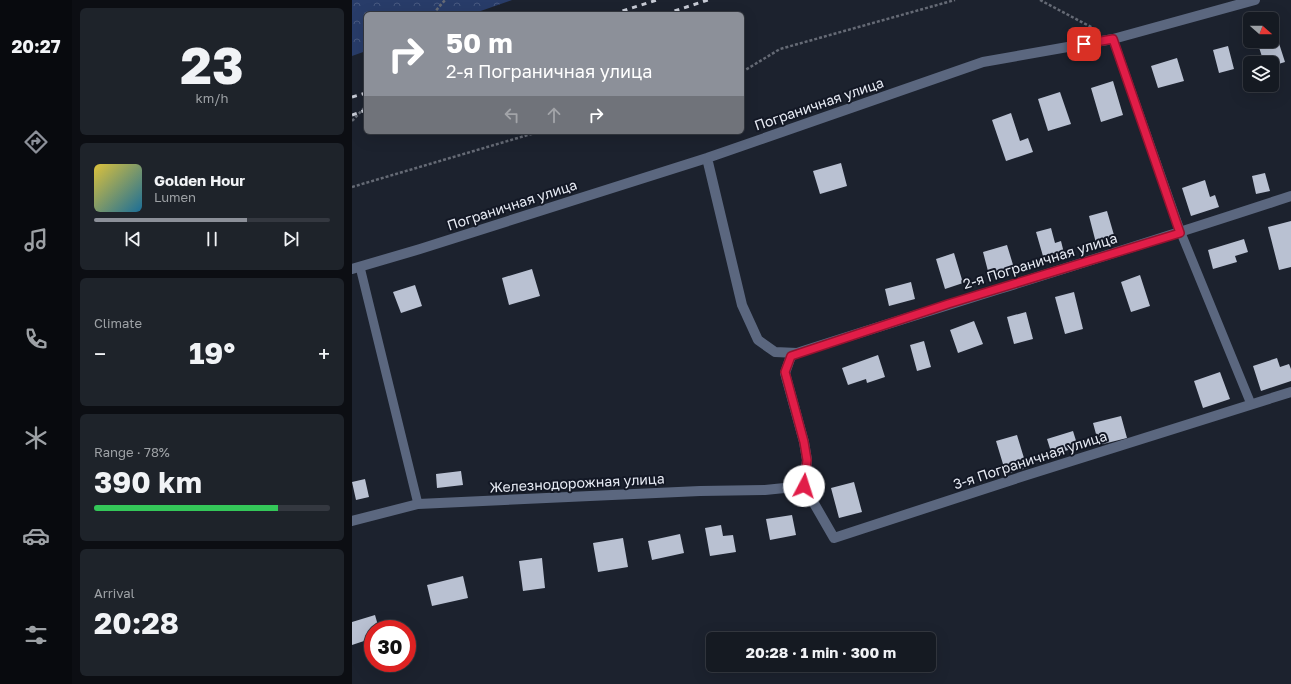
<!DOCTYPE html>
<html lang="en">
<head>
<meta charset="utf-8">
<style>
	body { margin:0; font-family:"Golos Text",sans-serif; background:#1e232a; color:#f1f3f6; height:100vh; display:flex; flex-direction:column; font-size:15px; white-space:nowrap }
	* { box-sizing:border-box; margin:0 }
	p { font-size:13px; color:#9da1a5 }
	.icon { flex:none; width:22px; height:22px; fill:none; stroke:currentColor; stroke-width:2; stroke-linecap:round; stroke-linejoin:round }
	.map { position:relative; flex:1; overflow:hidden }
	.drawer { display:flex; flex-direction:column; gap:8px; padding:8px; background:#0c0e13; width:280px }
	.drawer>* { flex:none }
	.top-card { position:absolute; left:12px; top:12px; width:380px; height:122px; border-radius:6px; box-shadow:0 4px 16px #0002,0 0 0 1px #343840; background:#8c9099; color:#fff; overflow:hidden }
	.needle { width:26px; rotate:111deg }
	.buttons { position:absolute; left:891px; top:12px; display:grid; gap:8px }
	.buttons a { display:grid; place-items:center; width:36px; height:36px; border-radius:6px; background:#151a22; box-shadow:0 4px 16px #0002,0 0 0 1px #343840; font-size:20px }
	.speed { position:absolute; left:12px; top:620px; display:flex; gap:8px; font-size:20px; font-weight:700; text-align:center }
	.speed>* { display:grid; place-content:center; width:52px; height:52px; border-radius:50%; background:#151a22; box-shadow:0 4px 16px #0002,0 0 0 1px #343840; line-height:1 }
	.speed .limit { border:6px solid #d22; background:#fff; color:#111 }
	.pin { position:absolute; display:grid; place-items:center; width:34px; height:34px; color:#fff; margin:-17px; border-radius:8px; box-shadow:0 2px 6px #0006 }
	.me { position:absolute; width:44px; margin:-22px; rotate:5deg; stroke-linejoin:round; filter:drop-shadow(0 0 3px #0008) }
	.turn { display:flex; align-items:center; gap:14px; height:84px; padding:0 16px; font-size:18px }
	.turn .icon { width:52px; height:52px; stroke-width:2.5 }
	.turn b { display:block; font-size:28px; line-height:34px }
	.lanes { display:flex; align-items:center; height:38px; padding:0 16px; background:#0003; justify-content:center; gap:20px; direction:ltr }
	.lanes .off { opacity:.35 }
	.big { font-size:30px; font-weight:700; line-height:1.1 }
	.drawer .card { flex:1; display:flex; flex-direction:column; justify-content:center; gap:6px; min-width:0; padding:0 14px; border-radius:6px; background:#1e232a }
	.drawer .dial { align-items:center; gap:0 }
	.dial b { font-size:52px; line-height:1 }
	.song { display:flex; align-items:center; gap:12px }
	.cover { width:48px; height:48px; border-radius:6px; background:linear-gradient(135deg,hsl(50 70% 55%),hsl(200 70% 35%)) }
	.played { height:4px; border-radius:2px; background:linear-gradient(90deg,#8c9099 65%,#343840 65%) }
	.keys { display:flex; justify-content:space-around; direction:ltr }
	.heat { display:flex; justify-content:space-between; align-items:center; font-size:22px; direction:ltr }
	.charge { height:6px; border-radius:3px; background:linear-gradient(90deg,#34c759 78%,#343840 0) }
	.trip { position:absolute; left:354px; top:632px; width:230px; height:40px; border-radius:6px; background:#151a22; box-shadow:0 4px 16px #0002,0 0 0 1px #343840; font-weight:700; line-height:40px; text-align:center }
	main { display:flex; flex:1; min-height:0 }
	.dock { display:flex; flex-direction:column; width:72px; justify-content:space-around; align-items:center; background:#080a0e; color:#9da1a5 }
	.dock .icon { width:28px; height:28px }
	.dock .selected { color:#8c9099 }
	.dock b { font-size:18px; color:#f1f3f6 }
	.map>svg:first-child { display:block }
	.forest { fill:url(#forest-crowns) }
	.building { fill:#b9c1d2 }
	.lines { fill:none; stroke-linecap:round; stroke-linejoin:round }
	.path { stroke:#656a75; stroke-width:2.5; stroke-dasharray:3 2; stroke-linecap:butt }
	.lane { stroke:#5b677f; stroke-width:9 }
	.street { stroke:#5b677f; stroke-width:10 }
	.rail { stroke:#c6cad4; stroke-width:3; stroke-dasharray:5 5; stroke-linecap:butt }
	.route-casing { stroke:#92132f; stroke-width:10 }
	.route { stroke:#e11d48; stroke-width:7 }
	.labels { text-anchor:middle; stroke-width:4; stroke-linejoin:round; paint-order:stroke }
	.street-label { font-size:14px; fill:#e7ebf4; stroke:#131825 }
</style>
</head>
<body>
<main>
<nav class="dock">
<b>20:27</b>
<svg class="icon selected" aria-label="directions" viewBox="0 0 24 24"><path d="M12 3l9 9-9 9-9-9zM9 14v-3h6M13 9l2 2-2 2"/></svg>
<svg class="icon" aria-label="music" viewBox="0 0 24 24"><path d="M9 18V5l10-2v13"/><circle cx="6" cy="18" r="3"/><circle cx="16" cy="16" r="3"/></svg>
<svg class="icon" aria-label="phone" viewBox="0 0 24 24"><path d="M5 4h4l2 5-3 2q2 4 5 5l2-3 5 2v4C11 20 4 13 5 4z"/></svg>
<svg class="icon" aria-label="climate" viewBox="0 0 24 24"><path d="M12 3v18M4 7l16 10M4 17L20 7"/></svg>
<svg class="icon" aria-label="car" viewBox="0 0 24 24"><path d="M5 17H2v-5l4-1 3-4h7l3 4 3 1v5h-3M9 17h6M6 11h13"/><circle cx="7" cy="17" r="2"/><circle cx="17" cy="17" r="2"/></svg>
<svg class="icon" aria-label="filters" viewBox="0 0 24 24"><path d="M4 7h16M4 17h16"/><circle cx="9" cy="7" r="2"/><circle cx="15" cy="17" r="2"/></svg>
</nav>
<section class="drawer">
<div class="card dial"><b>23</b><p>km/h</p></div>
<div class="card">
<div class="song"><i class="cover"></i><div><b>Golden Hour</b><p>Lumen</p></div></div>
<div class="played"></div>
<div class="keys"><svg class="icon" aria-label="previous" viewBox="0 0 24 24"><path d="M18 5L8 12l10 7zM5 5v14"/></svg><svg class="icon" aria-label="pause" viewBox="0 0 24 24"><path d="M8 5v14M16 5v14"/></svg><svg class="icon" aria-label="next" viewBox="0 0 24 24"><path d="M6 5l10 7-10 7zM19 5v14"/></svg></div>
</div>
<div class="card"><p>Climate</p>
<div class="heat"><a>−</a><b class="big">19°</b><a>+</a></div>
</div>
<div class="card"><p>Range · 78%</p><b class="big">390 km</b><div class="charge"></div></div>
<div class="card"><p>Arrival</p><b class="big">20:28</b></div>
</section>
<div class="map">
<svg width="939" height="684" viewBox="0 0 939 684">
	<defs>
		<pattern id="forest-crowns" width="20" height="18" patternUnits="userSpaceOnUse"><rect width="20" height="18" fill="#283c69"/><path d="M2 6a3 3 0 1 1 6 0M12 15a3 3 0 1 1 6 0" fill="none" stroke="#47587f"/></pattern>
	</defs>
	<rect width="100%" height="100%" fill="#1c222e"/>
	<path class="forest" d="M 0,0 L 160,0 L 120,14 L 14,14 L 14,51 L 0,56 Z"/>
	<path class="building" d="M 923,31 L 933,62 L 920,66 L 920,63 L 912,63 L 905,41 L 920,41 L 920,32 Z
		M 876,46 L 882,69 L 867,73 L 861,50 Z
		M 825,58 L 832,81 L 806,88 L 799,66 Z
		M 761,81 L 771,115 L 749,122 L 739,88 Z
		M 708,92 L 719,124 L 696,131 L 686,99 Z
		M 659,113 L 668,141 L 676,138 L 681,152 L 654,161 L 640,120 Z
		M 489,163 L 495,186 L 468,194 L 461,171 Z
		M 913,173 L 918,191 L 904,194 L 900,176 Z
		M 853,180 L 858,197 L 863,195 L 867,207 L 839,216 L 830,188 Z
		M 755,211 L 764,242 L 745,247 L 737,216 Z
		M 939,221 L 939,267 L 927,270 L 916,227 Z
		M 699,228 L 703,243 L 709,241 L 713,257 L 693,263 L 684,232 Z
		M 892,239 L 896,252 L 883,256 L 885,262 L 861,269 L 856,250 Z
		M 655,245 L 662,268 L 637,275 L 631,252 Z
		M 602,253 L 611,283 L 593,289 L 584,259 Z
		M 180,269 L 188,296 L 157,305 L 150,278 Z
		M 788,275 L 798,306 L 779,312 L 769,282 Z
		M 559,282 L 563,299 L 537,306 L 533,289 Z
		M 63,285 L 70,306 L 49,313 L 41,292 Z
		M 722,292 L 731,329 L 713,334 L 703,297 Z
		M 674,312 L 681,339 L 662,344 L 655,317 Z
		M 622,321 L 631,344 L 606,353 L 598,330 Z
		M 572,341 L 579,367 L 565,371 L 558,345 Z
		M 526,355 L 533,377 L 515,383 L 514,379 L 496,385 L 490,368 Z
		M 925,358 L 928,367 L 937,364 L 939,369 L 939,381 L 909,391 L 901,366 Z
		M 868,372 L 878,399 L 851,408 L 842,381 Z
		M 769,416 L 775,438 L 747,445 L 741,423 Z
		M 721,431 L 726,447 L 700,455 L 695,439 Z
		M 665,435 L 675,468 L 654,474 L 644,441 Z
		M 109,471 L 111,485 L 85,488 L 84,474 Z
		M 13,479 L 17,497 L 4,500 L 0,482 Z
		M 502,482 L 510,512 L 487,518 L 479,488 Z
		M 440,515 L 444,535 L 418,540 L 414,519 Z
		M 369,525 L 371,536 L 381,535 L 384,552 L 358,556 L 353,528 Z
		M 328,534 L 332,553 L 300,560 L 296,541 Z
		M 271,538 L 276,567 L 246,572 L 241,543 Z
		M 190,558 L 193,588 L 171,591 L 167,561 Z
		M 111,576 L 116,598 L 80,606 L 75,585 Z
		M 23,615 L 27,629 L 21,629 L 21,638 L 0,645 L 0,622 Z"/>
	<g class="lines">
		<path class="path" d="M 688,0 L 741,28
			M 81,14 L 93,0
			M 390,72 L 428,49 L 603,0
			M 0,121 L 14,106
			M 0,187 L 186,132"/>
		<path class="lane" d="M 761,39 L 829,233 L 899,404
			M 8,267 L 66,504"/>
		<path class="street" d="M 355,158 L 390,305 L 406,340 L 423,352 L 445,353 C 610,300 775,250 939,196
			M 0,269 L 68,249 L 355,158 L 631,62 L 761,39 L 903,0
			M 445,353 L 439,356 L 433,373 L 452,442 L 455,460 L 452,486
			M 452,486 L 482,538 L 675,475 L 939,392
			M 0,521 L 66,504 L 348,491 L 413,490 L 452,486"/>
		<path class="rail" d="M 261,14 L 305,0
			M 313,14 L 356,0
			M 0,97 L 14,93
			M 0,115 L 14,110"/>
	</g>
	<g class="lines">
		<g class="route-casing">
			<path id="route" d="M 452,486 L 455,460 L 452,442 L 433,372 L 439,356 L 596,304 L 828,233 L 761,39 L 732,44"/>
		</g>
		<use href="#route" class="route"/>
	</g>
	<g class="labels">
		<g class="street-label">
			<text transform="translate(467 104) rotate(-19)" y="5">Пограничная улица</text>
			<text transform="translate(160 205) rotate(-18)" y="5">Пограничная улица</text>
			<text transform="translate(688 261) rotate(-17)" y="5">2-я Пограничная улица</text>
			<text transform="translate(678 460) rotate(-18)" y="5">3-я Пограничная улица</text>
			<text transform="translate(225 483) rotate(-3)" y="5">Железнодорожная улица</text>
		</g>
	</g>
</svg>
<div class="buttons">
<a><svg class="needle" viewBox="-14 -14 28 28"><path d="M0-13l5 13h-10z" fill="#e53935"/><path d="M0 13l5-13h-10z" fill="#9da1a5"/></svg></a>
<a><svg class="icon" aria-label="layers" viewBox="0 0 24 24"><path d="M12 4l9 5-9 5-9-5zM3 14l9 5 9-5"/></svg></a>
</div>
<div class="speed"><div class="limit">30</div></div>
<div class="pin" style="left:732px;top:44px;background:#d93025"><svg class="icon" aria-label="arrive" viewBox="0 0 24 24"><path d="M6 21V4h12l-3 4 3 4H6"/></svg></div>
<svg class="me" style="left:452px;top:486px" viewBox="-20 -20 40 40"><circle r="19" fill="#fff"/><path d="M0-13L10 11 0 6-10 11z" fill="#e11d48"/></svg>
<div class="trip">20:28 · 1 min · 300 m</div>
<div class="top-card">
<div class="turn"><svg class="icon" aria-label="right" viewBox="0 0 24 24"><path d="M7 20v-9h11M14 6l5 5-5 5"/></svg><div><b>50 m</b>2-я Пограничная улица</div></div>
<div class="lanes"><svg class="icon off" aria-label="left" viewBox="0 0 24 24"><path d="M17 20v-9H6M10 6l-5 5 5 5"/></svg><svg class="icon off" aria-label="ahead" viewBox="0 0 24 24"><path d="M12 20V5M6 11l6-6 6 6"/></svg><svg class="icon" aria-label="right" viewBox="0 0 24 24"><path d="M7 20v-9h11M14 6l5 5-5 5"/></svg></div>
</div>
</div>
</main>
</body>
</html>
